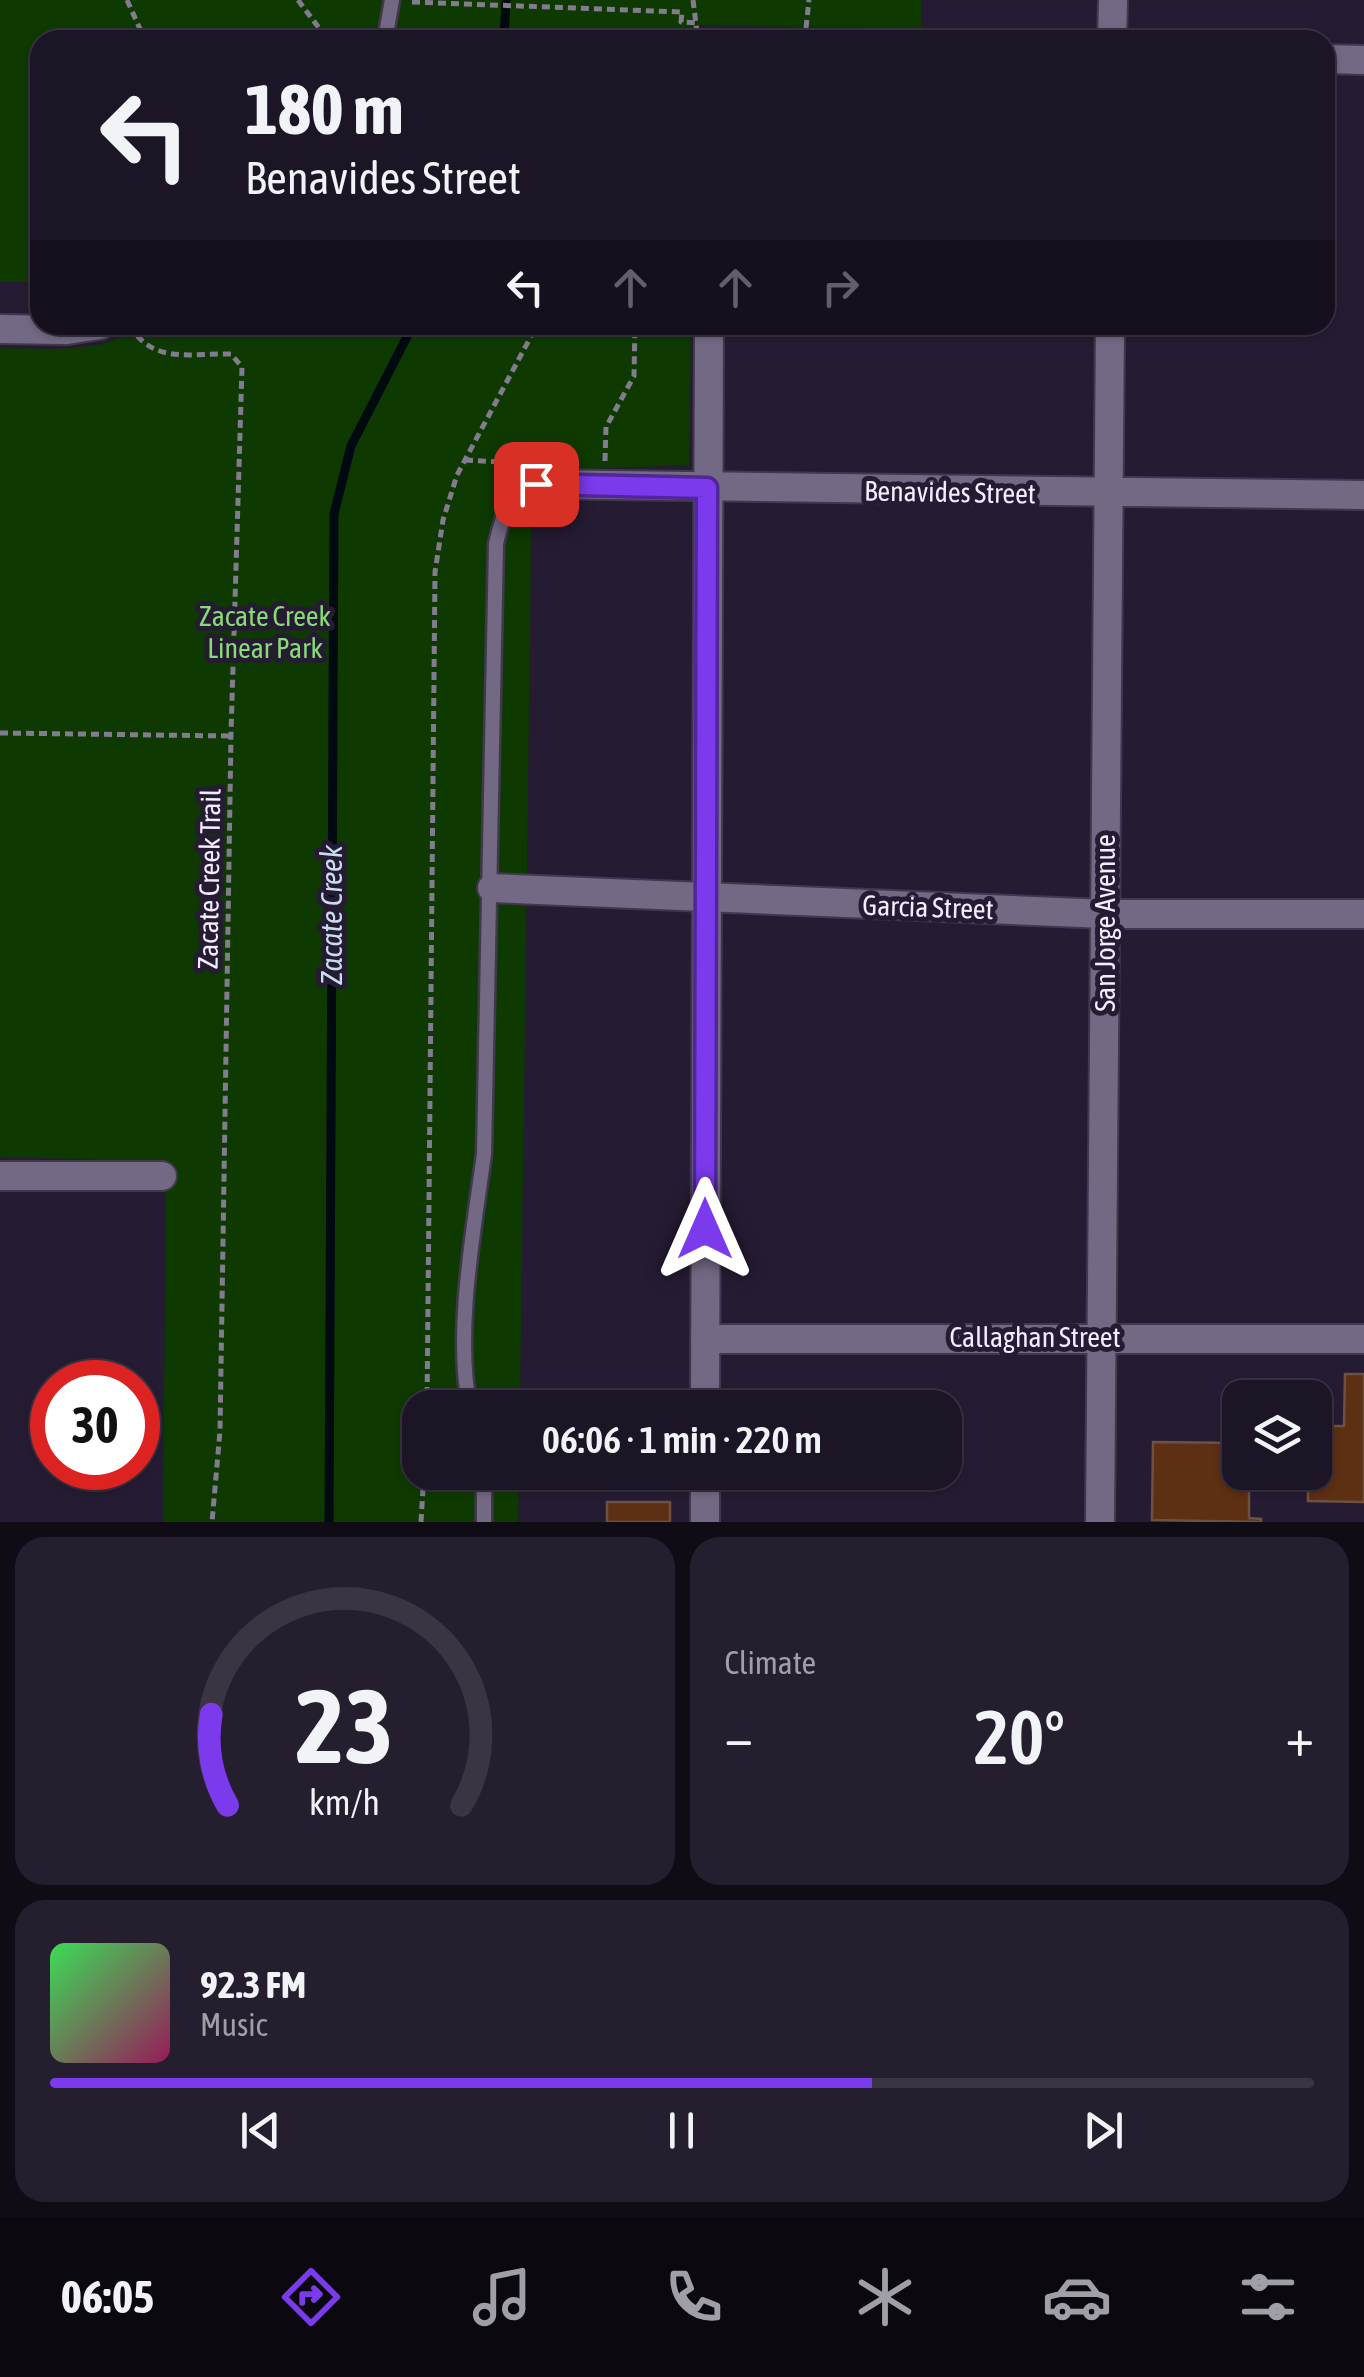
<!DOCTYPE html>
<html lang="en">
<head>
<meta charset="utf-8">
<style>
	body { margin:0; font-family:"Asap Condensed",sans-serif; background:#251e2e; color:#f1f3f6; height:100vh; display:flex; flex-direction:column; font-size:38px; white-space:nowrap }
	* { box-sizing:border-box; margin:0 }
	p { font-size:32px; color:#a09fa7 }
	.icon { flex:none; width:55px; height:55px; fill:none; stroke:currentColor; stroke-width:2; stroke-linecap:round; stroke-linejoin:round }
	.map { position:relative; height:1522px; overflow:hidden }
	.side { display:flex; flex-direction:column; gap:15px; padding:15px; background:#0f0c15; flex:1 }
	.side>* { flex:none }
	.banner { position:absolute; left:30px; top:30px; width:1305px; height:305px; border-radius:30px; box-shadow:0 2px 8px #0004,0 0 0 2px #3a3443; background:#1c1526; color:#f1f3f6; overflow:hidden }
	.buttons { position:absolute; left:1222px; top:1380px; display:grid; gap:20px }
	.buttons a { display:grid; place-items:center; width:110px; height:110px; border-radius:20px; background:#1c1526; box-shadow:0 2px 8px #0004,0 0 0 2px #3a3443; font-size:50px }
	.speed { position:absolute; left:30px; top:1360px; display:flex; gap:20px; font-size:50px; font-weight:700; text-align:center }
	.speed>* { display:grid; place-content:center; width:130px; height:130px; border-radius:50%; background:#1c1526; box-shadow:0 2px 8px #0004,0 0 0 2px #3a3443; line-height:1 }
	.speed .limit { border:15px solid #d22; background:#fff; color:#111 }
	.pin { position:absolute; display:grid; place-items:center; width:85px; height:85px; color:#fff; margin:-42px; border-radius:20px; box-shadow:0 5px 15px #0006 }
	.me { position:absolute; width:110px; margin:-55px; rotate:0deg; stroke-linejoin:round; filter:drop-shadow(0 0 8px #0008) }
	.turn { display:flex; align-items:center; gap:35px; height:210px; padding:0 50px; font-size:45px }
	.turn .icon { width:130px; height:130px; stroke-width:2.5 }
	.turn b { display:block; font-size:70px; line-height:85px }
	.lanes { display:flex; align-items:center; height:95px; padding:0 50px; background:#0003; justify-content:center; gap:50px; direction:ltr }
	.lanes .off { opacity:.35 }
	.big { font-size:75px; font-weight:600; line-height:1.1 }
	.side .card { flex:1; display:flex; flex-direction:column; justify-content:center; gap:15px; min-width:0; padding:0 35px; border-radius:30px; background:#251e2e }
	.side .dial { align-items:center; gap:0 }
	.dial svg { height:260px; overflow:visible; fill:none; stroke:#3a3443; stroke-width:7; stroke-linecap:round; text-anchor:middle }
	.dial text { fill:#f1f3f6; stroke:none }
	.song { display:flex; align-items:center; gap:30px }
	.cover { width:120px; height:120px; border-radius:15px; background:linear-gradient(135deg,hsl(130 70% 55%),hsl(330 70% 35%)) }
	.played { height:10px; border-radius:5px; background:linear-gradient(90deg,#7c3aed 65%,#3a3443 65%) }
	.keys { display:flex; justify-content:space-around; direction:ltr }
	.heat { display:flex; justify-content:space-between; align-items:center; font-size:55px; direction:ltr }
	.side .tiles { flex:1; display:grid; gap:15px; grid-template-columns:1fr 1fr }
	.card:last-child { grid-column:span 2 }
	.trip { position:absolute; left:402px; top:1390px; width:560px; height:100px; border-radius:30px; background:#1c1526; box-shadow:0 2px 8px #0004,0 0 0 2px #3a3443; font-weight:600; line-height:100px; text-align:center }
	.tabs { display:flex; height:160px; justify-content:space-around; align-items:center; background:#0b080f; color:#a09fa7 }
	.tabs .icon { width:70px; height:70px }
	.tabs .current { color:#7c3aed }
	.tabs b { font-size:45px; color:#f1f3f6 }
	.map>svg:first-child { display:block }
	.green { fill:#0e3a02 }
	.lines { fill:none; stroke-linecap:round; stroke-linejoin:round }
	.stream { stroke:#010911; stroke-width:9 }
	.building { fill:#5d2f13; stroke:#6d5243; stroke-width:2.5 }
	.service-casing { stroke:#40394c; stroke-width:19 }
	.minor-casing { stroke:#40394c; stroke-width:32 }
	.path { stroke:#837b8f; stroke-width:5; stroke-dasharray:8 5; stroke-linecap:butt }
	.service { stroke:#736985; stroke-width:14 }
	.minor { stroke:#736985; stroke-width:28 }
	.route-casing { stroke:#51269a; stroke-width:25 }
	.route { stroke:#7c3aed; stroke-width:18 }
	.labels { text-anchor:middle; stroke-width:10; stroke-linejoin:round; paint-order:stroke }
	.street-label { font-size:28px; fill:#f3edfd; stroke:#251c33 }
	.park-label { font-size:28px; fill:#89db75; stroke:#251c33 }
	.water-label { font-size:30px; font-style:italic; fill:#c9ddee; stroke:#251c33 }
</style>
</head>
<body>
<div class="map">
<svg width="1364" height="1522" viewBox="0 0 1364 1522">
	<rect width="100%" height="100%" fill="#251c33"/>
	<path class="green" d="M 0,0 L 921,0 L 921,29 L 696,25 L 695,40 L 40,40 L 40,282 L 0,282 Z
		M 142,325 L 691,325 L 689,465 L 532,471 L 520,1407 L 420,1408 L 420,1472 L 519,1473 L 518,1522 L 163,1522 L 166,1195 L 156,1161 L 0,1157 L 0,348 C 50,348 100,356 142,325 Z"/>
	<g class="lines">
		<path class="stream" d="M 504,40 L 506,0
			M 329,1522 L 334,514 L 351,446 L 413,325"/>
	</g>
	<path class="building" d="M 1345,1374 L 1364,1374 L 1364,1502 L 1308,1501 L 1308,1472 L 1315,1472 L 1315,1426 L 1344,1426 Z
		M 1153,1442 L 1240,1443 L 1240,1472 L 1249,1472 L 1249,1518 L 1261,1519 L 1261,1522 L 1152,1520 Z
		M 607,1502 L 670,1502 L 670,1522 L 607,1522 Z"/>
	<g class="lines">
		<g class="service-casing">
			<path id="service" d="M 385,40 L 392,0
				M 470,1408 C 454,1335 474,1228 484,1154 L 496,544 C 503,512 507,500 536,484
				M 484,1472 L 484,1522"/>
		</g>
		<g class="minor-casing">
			<path id="minor" d="M 1112,40 L 1113,0
				M 1325,59 L 1364,60
				M 0,329 L 67,330 L 100,325
				M 536,484 L 1364,495
				M 492,888 L 1105,914 L 1364,914
				M 0,1176 L 162,1176
				M 705,1339 L 1364,1339
				M 705,1408 L 709,325
				M 705,1522 L 705,1472
				M 1100,1522 L 1110,325"/>
		</g>
		<path class="path" d="M 127,0 L 145,40
			M 298,0 L 328,40
			M 693,0 L 698,40
			M 412,2 L 682,12 L 681,22 L 699,23
			M 806,28 L 809,0
			M 130,325 C 152,365 192,353 231,354 L 242,367 L 231,734 L 220,1431 L 212,1522
			M 465,460 L 517,463
			M 605,461 L 606,427 L 634,376 L 635,325
			M 0,733 L 231,736
			M 427,1408 L 435,572 L 443,520 L 457,475 L 537,325
			M 421,1522 L 424,1472"/>
		<use href="#service" class="service"/>
		<use href="#minor" class="minor"/>
	</g>
	<g class="lines">
		<g class="route-casing">
			<path id="route" d="M 536,484 L 707,488 L 705,1229"/>
		</g>
		<use href="#route" class="route"/>
	</g>
	<g class="labels">
		<g class="street-label">
			<text transform="translate(950 492) rotate(1)" y="10">Benavides Street</text>
			<text transform="translate(209 879) rotate(-89)" y="10">Zacate Creek Trail</text>
			<text transform="translate(928 907) rotate(2)" y="10">Garcia Street</text>
			<text transform="translate(1105 923) rotate(-90)" y="10">San Jorge Avenue</text>
			<text x="1035" y="1347">Callaghan Street</text>
		</g>
		<g class="park-label">
			<text x="265" y="626">Zacate Creek<tspan x="265" dy="32">Linear Park</tspan></text>
		</g>
		<g class="water-label">
			<text transform="translate(332 915) rotate(-90)" y="10">Zacate Creek</text>
		</g>
	</g>
</svg>
<div class="buttons">
<a><svg class="icon" aria-label="layers" viewBox="0 0 24 24"><path d="M12 4l9 5-9 5-9-5zM3 14l9 5 9-5"/></svg></a>
</div>
<div class="speed"><div class="limit">30</div></div>
<div class="pin" style="left:536px;top:484px;background:#d93025"><svg class="icon" aria-label="arrive" viewBox="0 0 24 24"><path d="M6 21V4h12l-3 4 3 4H6"/></svg></div>
<svg class="me" style="left:705px;top:1229px" viewBox="-20 -20 40 40"><path d="M0-17L14 15 0 8-14 15z" fill="#7c3aed" stroke="#fff" stroke-width="4"/></svg>
<div class="trip">06:06 · 1 min · 220 m</div>
<div class="banner">
<div class="turn"><svg class="icon" aria-label="left" viewBox="0 0 24 24"><path d="M17 20v-9H6M10 6l-5 5 5 5"/></svg><div><b>180 m</b>Benavides Street</div></div>
<div class="lanes"><svg class="icon" aria-label="left" viewBox="0 0 24 24"><path d="M17 20v-9H6M10 6l-5 5 5 5"/></svg><svg class="icon off" aria-label="ahead" viewBox="0 0 24 24"><path d="M12 20V5M6 11l6-6 6 6"/></svg><svg class="icon off" aria-label="ahead" viewBox="0 0 24 24"><path d="M12 20V5M6 11l6-6 6 6"/></svg><svg class="icon off" aria-label="right" viewBox="0 0 24 24"><path d="M7 20v-9h11M14 6l5 5-5 5"/></svg></div>
</div>
</div>
<section class="side">
<div class="tiles">
<div class="card dial"><svg viewBox="0 0 100 80">
<path d="M14 69A42 42 0 1 1 86 69"/>
<path d="M14 69A42 42 0 0 1 9 41" stroke="#7c3aed"/>
<text x="50" y="56" font-size="32" font-weight="700">23</text>
<text x="50" y="72" font-size="11">km/h</text>
</svg></div>
<div class="card"><p>Climate</p>
<div class="heat"><a>−</a><b class="big">20°</b><a>+</a></div>
</div>
<div class="card">
<div class="song"><i class="cover"></i><div><b>92.3 FM</b><p>Music</p></div></div>
<div class="played"></div>
<div class="keys"><svg class="icon" aria-label="previous" viewBox="0 0 24 24"><path d="M18 5L8 12l10 7zM5 5v14"/></svg><svg class="icon" aria-label="pause" viewBox="0 0 24 24"><path d="M8 5v14M16 5v14"/></svg><svg class="icon" aria-label="next" viewBox="0 0 24 24"><path d="M6 5l10 7-10 7zM19 5v14"/></svg></div>
</div>
</div>
</section>
<nav class="tabs">
<b>06:05</b>
<svg class="icon current" aria-label="directions" viewBox="0 0 24 24"><path d="M12 3l9 9-9 9-9-9zM9 14v-3h6M13 9l2 2-2 2"/></svg>
<svg class="icon" aria-label="music" viewBox="0 0 24 24"><path d="M9 18V5l10-2v13"/><circle cx="6" cy="18" r="3"/><circle cx="16" cy="16" r="3"/></svg>
<svg class="icon" aria-label="phone" viewBox="0 0 24 24"><path d="M5 4h4l2 5-3 2q2 4 5 5l2-3 5 2v4C11 20 4 13 5 4z"/></svg>
<svg class="icon" aria-label="climate" viewBox="0 0 24 24"><path d="M12 3v18M4 7l16 10M4 17L20 7"/></svg>
<svg class="icon" aria-label="car" viewBox="0 0 24 24"><path d="M5 17H2v-5l4-1 3-4h7l3 4 3 1v5h-3M9 17h6M6 11h13"/><circle cx="7" cy="17" r="2"/><circle cx="17" cy="17" r="2"/></svg>
<svg class="icon" aria-label="filters" viewBox="0 0 24 24"><path d="M4 7h16M4 17h16"/><circle cx="9" cy="7" r="2"/><circle cx="15" cy="17" r="2"/></svg>
</nav>
</body>
</html>
